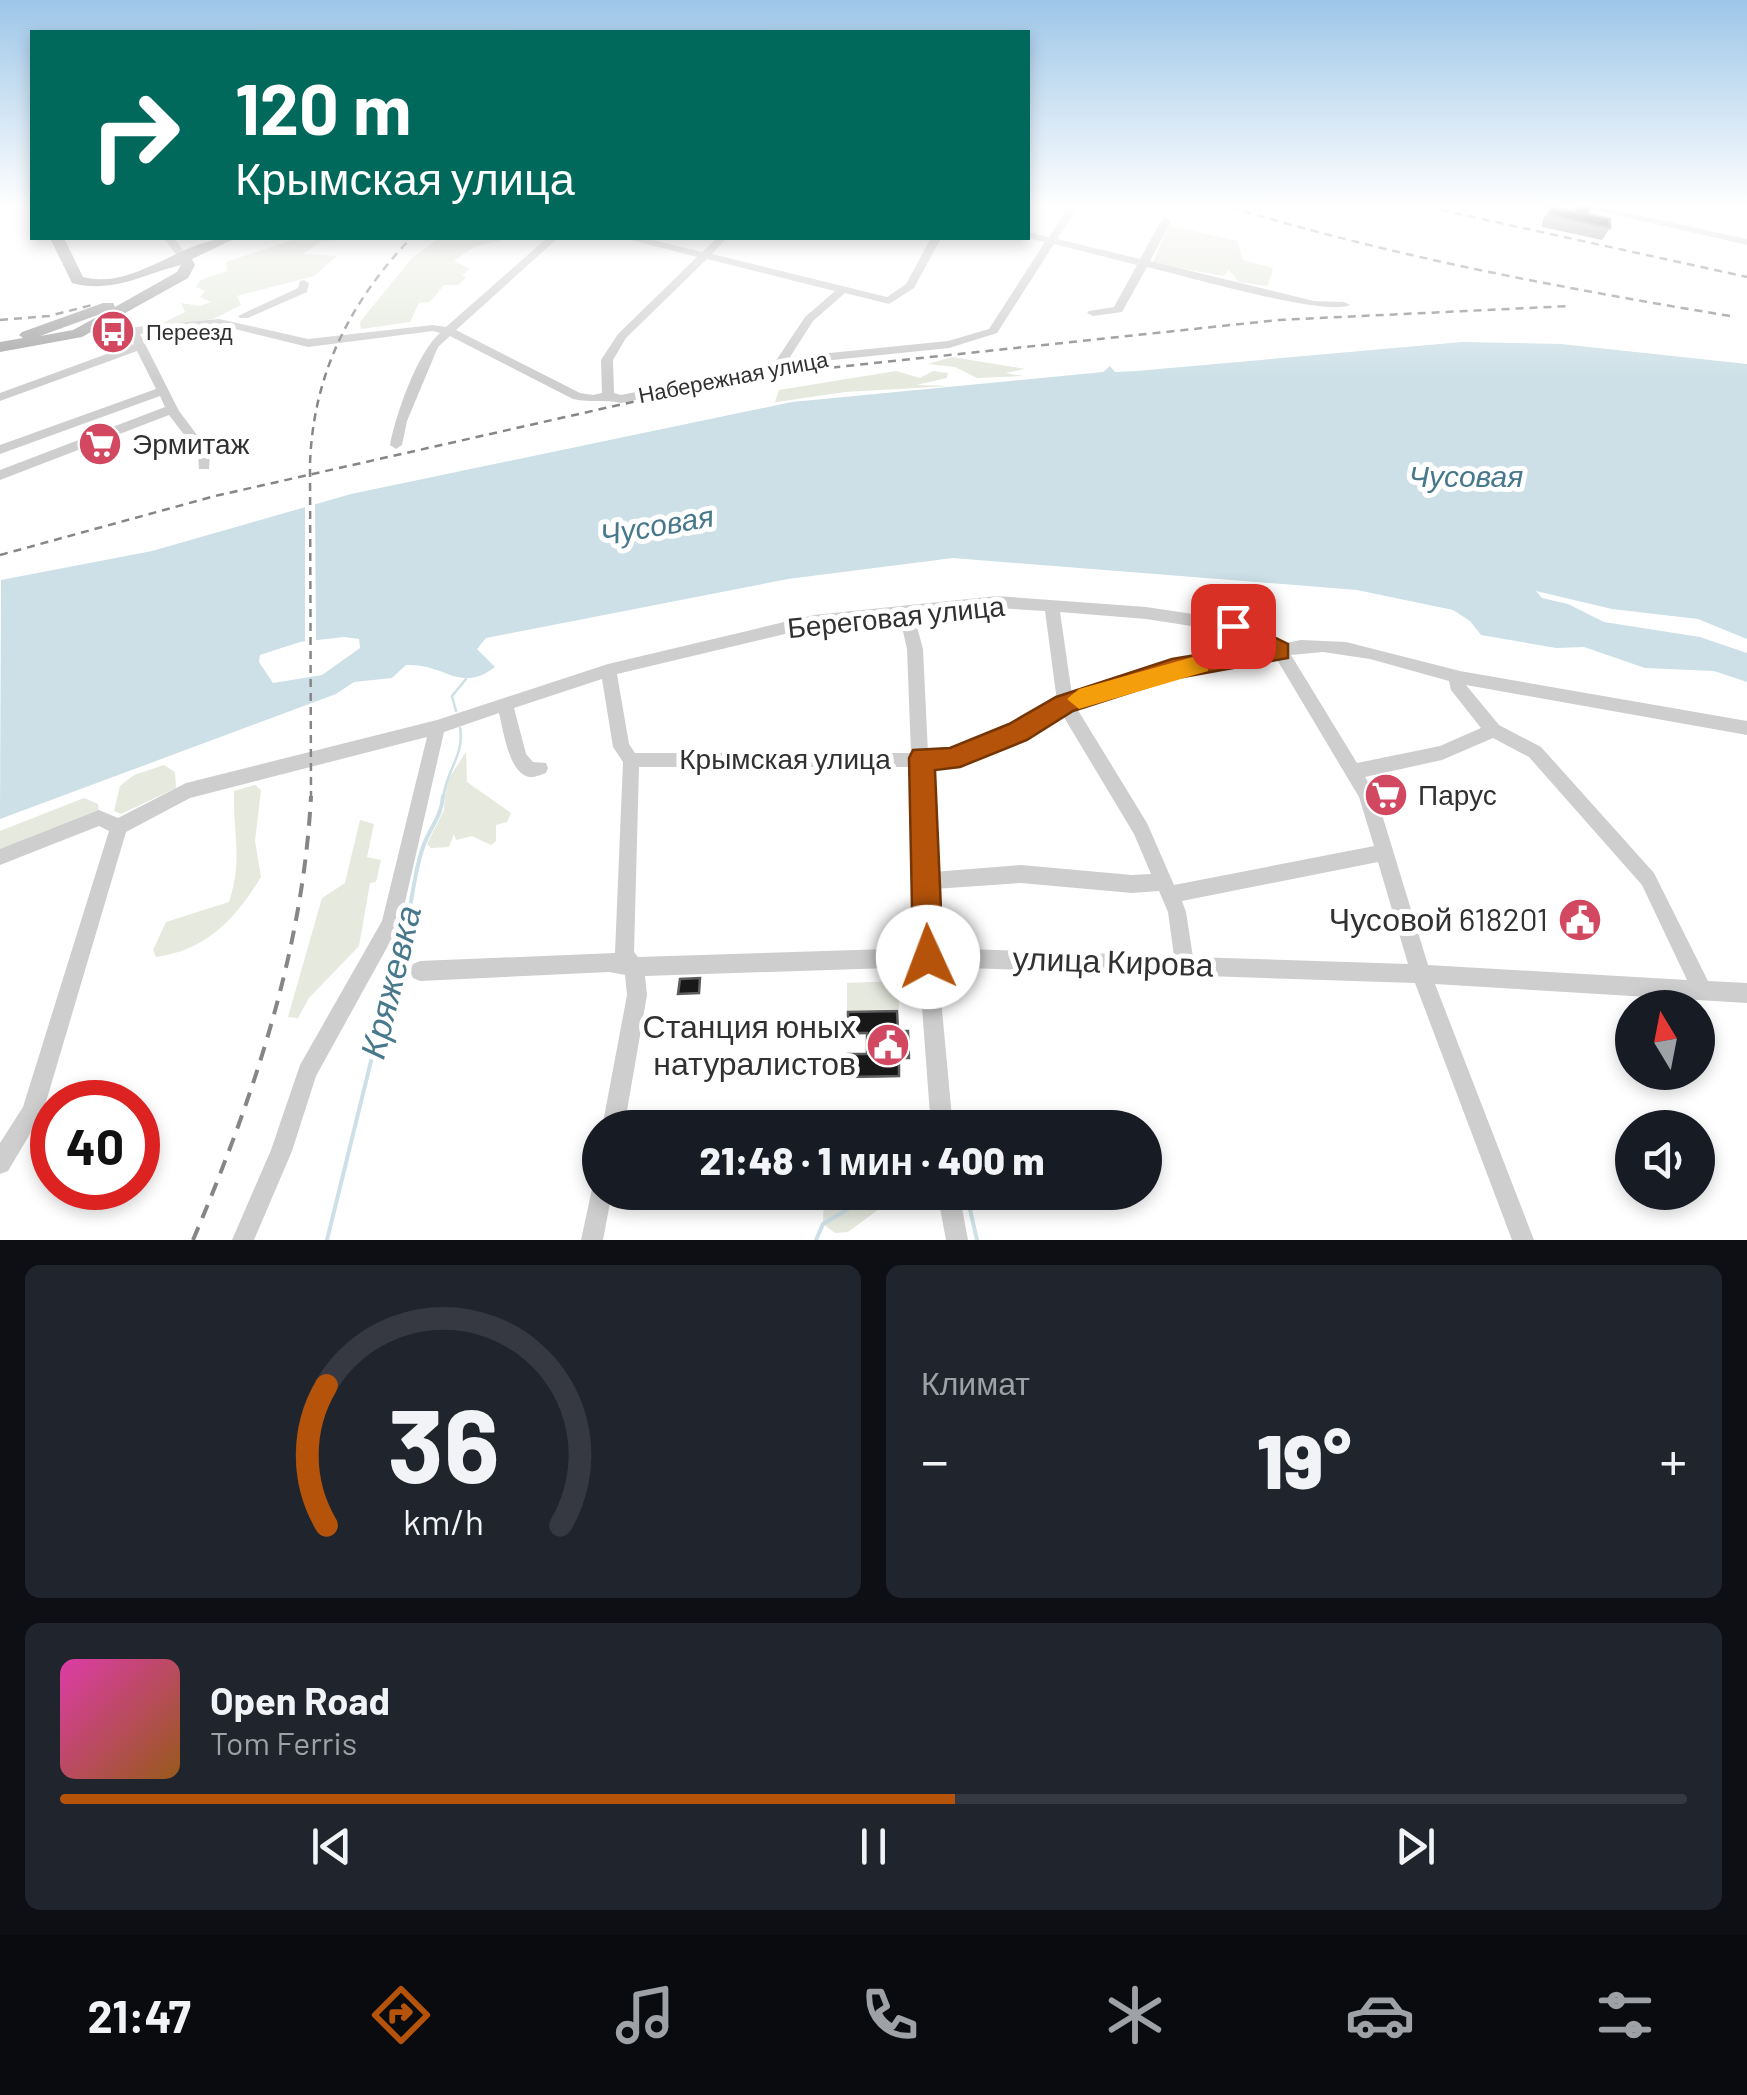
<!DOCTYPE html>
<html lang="ru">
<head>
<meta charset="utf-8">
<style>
	body { margin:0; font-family:Barlow,sans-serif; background:#20242c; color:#f1f3f6; height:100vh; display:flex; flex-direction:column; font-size:38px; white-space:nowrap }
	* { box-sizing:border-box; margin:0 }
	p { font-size:32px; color:#9ea1a6 }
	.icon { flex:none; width:55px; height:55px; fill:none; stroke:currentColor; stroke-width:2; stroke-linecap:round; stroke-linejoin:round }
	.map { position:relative; height:1240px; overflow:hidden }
	.details { display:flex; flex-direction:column; gap:25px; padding:25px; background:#0d0f14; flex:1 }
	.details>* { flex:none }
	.top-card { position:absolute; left:30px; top:30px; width:1000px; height:210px; border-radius:0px; box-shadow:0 5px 15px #0003; background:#00695c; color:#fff; overflow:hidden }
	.needle { width:65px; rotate:350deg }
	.controls { position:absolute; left:1615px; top:990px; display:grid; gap:20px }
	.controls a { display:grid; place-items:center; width:100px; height:100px; border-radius:50%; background:#171b24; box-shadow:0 5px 15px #0003; font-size:50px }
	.speed { position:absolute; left:30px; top:1080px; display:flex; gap:20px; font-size:50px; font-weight:700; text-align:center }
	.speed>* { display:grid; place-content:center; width:130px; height:130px; border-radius:50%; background:#171b24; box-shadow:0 5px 15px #0003; line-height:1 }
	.speed .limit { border:15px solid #d22; background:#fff; color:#111 }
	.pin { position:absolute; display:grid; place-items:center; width:85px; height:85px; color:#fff; margin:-42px; border-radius:20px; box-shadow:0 5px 15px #0006 }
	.me { position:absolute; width:110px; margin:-55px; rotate:358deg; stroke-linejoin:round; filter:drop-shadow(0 0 8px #0008) }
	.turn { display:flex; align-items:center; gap:35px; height:210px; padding:0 40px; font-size:45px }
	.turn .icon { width:130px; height:130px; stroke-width:2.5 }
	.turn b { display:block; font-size:70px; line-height:85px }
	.big { font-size:75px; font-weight:800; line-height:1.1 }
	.details .widget { flex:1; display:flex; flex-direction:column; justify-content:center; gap:15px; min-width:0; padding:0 35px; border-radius:15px; background:#20242c }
	.details .dial { align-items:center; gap:0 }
	.dial svg { height:260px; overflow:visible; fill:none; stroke:#363941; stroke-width:7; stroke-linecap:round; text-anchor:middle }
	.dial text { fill:#f1f3f6; stroke:none }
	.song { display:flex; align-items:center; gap:30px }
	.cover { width:120px; height:120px; border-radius:15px; background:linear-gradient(135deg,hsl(320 70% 55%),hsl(30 70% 35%)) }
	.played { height:10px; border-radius:5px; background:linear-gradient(90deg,#b45309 55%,#363941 55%) }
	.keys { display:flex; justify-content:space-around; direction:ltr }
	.heat { display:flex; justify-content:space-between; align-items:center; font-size:55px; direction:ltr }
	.details .tiles { flex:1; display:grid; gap:25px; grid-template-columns:1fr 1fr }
	.widget:last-child { grid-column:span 2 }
	.trip { position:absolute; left:582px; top:1110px; width:580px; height:100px; border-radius:50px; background:#171b24; box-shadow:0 5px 15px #0003; font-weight:800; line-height:100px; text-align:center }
	.menu { display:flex; height:160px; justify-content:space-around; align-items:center; background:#090b0e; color:#9ea1a6 }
	.menu .icon { width:70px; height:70px }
	.menu .selected { color:#b45309 }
	.menu b { font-size:45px; color:#f1f3f6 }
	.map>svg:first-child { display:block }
	.green { fill:#e5e9de }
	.water { fill:#cde0e7; fill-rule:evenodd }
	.pier { fill:#fff }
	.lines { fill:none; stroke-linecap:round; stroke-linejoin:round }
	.stream-far1 { stroke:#cde0e7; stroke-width:2.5 }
	.stream { stroke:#cde0e7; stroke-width:4 }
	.minor { fill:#cecece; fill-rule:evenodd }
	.major { fill:#a9a9a9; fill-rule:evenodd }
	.rail-far1 { stroke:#868686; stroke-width:2.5; stroke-dasharray:8 6; stroke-linecap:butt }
	.rail { stroke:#868686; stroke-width:4; stroke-dasharray:14 10; stroke-linecap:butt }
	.wall { fill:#8c8c8c }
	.building { fill:#181818; stroke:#5d5d5d; stroke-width:2.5 }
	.route { fill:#b45309; stroke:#753606; stroke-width:2.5 }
	.slow { fill:#f59e0b }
	.labels { text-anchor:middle; stroke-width:10; stroke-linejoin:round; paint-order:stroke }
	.far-poi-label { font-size:22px; fill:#313131; stroke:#fff; text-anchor:start }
	.far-street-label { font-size:22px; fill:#313131; stroke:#fff }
	.poi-label { font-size:28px; fill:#313131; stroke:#fff; text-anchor:start }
	.street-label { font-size:28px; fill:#313131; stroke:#fff }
	.water-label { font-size:30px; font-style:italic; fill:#47788b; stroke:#fff }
	.near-poi-label { font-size:32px; fill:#313131; stroke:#fff; text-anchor:end }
	.near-street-label { font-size:32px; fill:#313131; stroke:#fff }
	.near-water-label { font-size:35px; font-style:italic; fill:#47788b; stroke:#fff }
</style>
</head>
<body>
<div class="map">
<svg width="1747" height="1240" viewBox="0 0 1747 1240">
	<rect width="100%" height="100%" fill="#fff"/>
	<path class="green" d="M 1169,225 L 1237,241 L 1243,260 L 1273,268 L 1268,286 L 1239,282 L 1229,270 L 1223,276 L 1153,263 Z
		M 298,238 L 352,238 L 320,242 L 303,254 L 337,256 L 314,276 L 237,296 L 241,305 L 213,319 L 153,328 L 185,312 L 181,303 L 200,306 L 211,302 L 200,297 L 205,291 L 196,287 L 200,280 L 227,271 L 226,262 Z
		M 439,238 L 512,238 L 474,247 L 454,261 L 470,269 L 462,275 L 466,278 L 458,285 L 444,285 L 430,302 L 419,303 L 410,322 L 361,329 L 360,322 L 411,259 Z
		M 952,357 L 1025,369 L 1005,373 L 1023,376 L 977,378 L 955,367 L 928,364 Z
		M 896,371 L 920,378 L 933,371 L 948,373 L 947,378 L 916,385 L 950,386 L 845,392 L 763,404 L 775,402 L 779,390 Z
		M 466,752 L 467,782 L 511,813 L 507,822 L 496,825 L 496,841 L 491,845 L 472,836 L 456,840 L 454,834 L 449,847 L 431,848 L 427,844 L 444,810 L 446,783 Z
		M 164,765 L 175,772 L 176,788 L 121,814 L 114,811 L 120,786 L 134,775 Z
		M 255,785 L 261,790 L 255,841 L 261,877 C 236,918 207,950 156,957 L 153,950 L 166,922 L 229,902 C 243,859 233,835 234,791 Z
		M 84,798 L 98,804 L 99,813 L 0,851 L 0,831 Z
		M 360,820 L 374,824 L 367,857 L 381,860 L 376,882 L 370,883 L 359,946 L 309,998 L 298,1018 L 288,1017 L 322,898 L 345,883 Z
		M 898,981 L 899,1009 L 847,1011 L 847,983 Z
		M 824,1193 L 824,1192 L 921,1193 L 890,1201 L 848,1232 L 835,1233 L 823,1224 Z"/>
	<path class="water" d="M 1462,342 L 1561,344 L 1747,364 L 1747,639 L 1698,619 L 1612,609 L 1536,591 L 1542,598 L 1568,604 L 1604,622 L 1700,637 L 1747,653 L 1747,682 L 1714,671 L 1645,668 L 1584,647 L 1556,648 L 1481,635 L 1470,621 L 1453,610 L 1357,590 L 953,558 L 788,579 L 486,638 L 477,649 L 495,667 C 460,694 445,663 406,665 L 392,678 L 354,682 L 336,694 L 0,819 L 1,580 L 152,551 L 351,494 L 792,402 L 1103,372 L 1110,366 L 1115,372 L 1136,371 ZM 344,637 L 359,639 L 360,648 L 322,675 L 273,683 L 259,662 L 260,655 L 300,642 Z"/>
	<path class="pier" d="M 315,499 L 316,645 L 305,646 L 305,502 Z"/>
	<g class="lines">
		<path class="stream-far1" d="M 456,711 L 452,696 L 466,679
			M 443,799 C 445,772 465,755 460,728"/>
		<path class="stream" d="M 966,1192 L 977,1240
			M 327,1240 L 388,992 L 386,976 C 413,938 408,890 423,847 C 429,829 442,816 443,796
			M 816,1240 L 823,1224 L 876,1192"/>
		<path class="minor" d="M 1068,207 L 1078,207 L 1057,239 L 1140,259 L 1161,221 L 1166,218 L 1171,221 L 1150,261 L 1314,301 L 1344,302 L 1350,305 C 1325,317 1182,275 1147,267 L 1122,312 L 1093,316 L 1087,313 L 1089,311 L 1114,307 L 1137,265 L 1054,244 L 997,333 L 949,348 L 784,365 L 773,372 L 621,403 C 603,399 592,403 573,399 L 450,336 L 438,347 L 407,421 L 402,445 L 396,449 L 390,445 C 396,414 417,353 440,333 L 433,331 L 308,347 L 219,325 L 140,334 L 179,411 L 210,452 L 209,469 L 199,469 L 198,453 L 169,415 L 0,480 L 0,470 L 165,407 L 160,396 L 0,454 L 0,445 L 156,389 L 137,351 L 0,401 L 0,393 L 134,344 L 128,333 L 107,317 L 107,313 L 115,313 L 135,327 L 219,319 L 308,339 L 433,325 L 446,327 L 547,238 L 558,238 L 456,330 L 580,393 L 593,395 L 602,393 L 601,360 L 618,334 L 697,257 L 631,240 L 630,238 L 645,238 L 702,252 L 717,238 L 727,238 L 712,254 L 887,297 L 906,284 L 931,238 L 941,238 L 914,288 L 889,304 L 845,293 L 813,321 L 790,357 L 948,341 L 989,329 L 1045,242 L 1026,238 L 1028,232 L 1049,237 ZM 707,259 L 835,291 L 805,317 L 777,359 L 769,365 L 621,395 L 614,393 L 613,360 L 626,338 Z
			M 1581,207 L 1600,207 L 1747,239 L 1747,245 Z
			M 164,238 L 174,238 L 188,257 L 187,259 L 179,259 Z
			M 304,280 L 309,283 L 307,292 L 248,318 L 240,318 L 238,316 L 298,288 L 300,281 Z
			M 997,596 L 1146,607 L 1233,620 L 1281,644 L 1301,640 L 1346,642 L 1460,671 L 1747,721 L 1747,735 L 1466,685 L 1499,725 L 1541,747 L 1654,873 L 1708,981 L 1747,983 L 1747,1003 L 1435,984 L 1534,1240 L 1512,1240 L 1415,983 L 938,967 L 953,1128 L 931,1128 L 919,967 L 645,976 L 647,995 L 624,1128 L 602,1128 L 627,995 L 625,975 L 609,972 L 420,981 L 413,978 L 410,971 L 413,964 L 420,961 L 615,953 L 623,762 L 613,747 L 602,679 L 514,708 L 526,754 L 533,762 L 546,763 L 548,768 L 546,773 C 543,774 533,778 530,777 C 509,775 503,729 499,713 L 444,732 L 400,924 L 316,1076 L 292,1151 L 254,1240 L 232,1240 L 271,1150 L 300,1065 L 382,921 L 427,737 L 190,798 L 126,832 L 43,1112 L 8,1171 L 0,1174 L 0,1143 L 23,1107 L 109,831 L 99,826 L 0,865 L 0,849 L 99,810 L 118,818 L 186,783 L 437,720 L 608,664 L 814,615 ZM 997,608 L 1045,611 L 1057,701 C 1018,724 974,753 928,753 L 923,649 L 914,616 ZM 1060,612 L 1146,619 L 1230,632 L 1261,648 L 1172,663 L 1072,695 ZM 900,618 L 907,649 L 911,753 L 635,753 L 629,744 L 617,674 L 814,627 ZM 1323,652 L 1370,659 L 1449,681 L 1451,690 L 1481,728 L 1440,746 L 1357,763 L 1291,655 ZM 1276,658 L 1359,797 L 1374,846 L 1174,885 L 1147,823 L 1076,707 L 1172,675 ZM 1062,714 L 1134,834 L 1151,874 L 1132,875 L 1021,865 L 933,872 L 928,767 C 976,767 1023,738 1062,714 ZM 1493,738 L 1529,757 L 1642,885 L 1687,980 L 1428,965 L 1376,795 L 1365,777 L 1442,760 ZM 639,767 L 912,767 L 918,948 L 638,957 L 634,952 ZM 1378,862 L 1408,964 L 1193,957 L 1186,912 L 1182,901 ZM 1021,883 L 1132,893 L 1159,891 L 1168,912 L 1174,956 L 937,948 L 934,889 Z
			M 600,1181 L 600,1192 L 612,1192 L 603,1240 L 581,1240 L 593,1184 Z
			M 937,1192 L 959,1192 L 968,1240 L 946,1240 Z"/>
		<path class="major" d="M 50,238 L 64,238 L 83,277 C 137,291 184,235 236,238 L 192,259 L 195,265 L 188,278 L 82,337 L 0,352 L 0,342 L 23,338 L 19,335 L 22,332 L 103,303 L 113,303 L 115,307 L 177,272 L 181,265 C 144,274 112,294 72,283 ZM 106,312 L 73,330 L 40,336 Z"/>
		<path class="rail-far1" d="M 1230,207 C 1394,257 1562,288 1730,316
			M 1427,207 L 1747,277
			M 0,320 L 49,316 L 96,304
			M 0,555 L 215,496 L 743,377 L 1278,320 L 1570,306
			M 311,799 L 310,464 C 313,374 350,302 411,238"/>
		<path class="rail" d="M 193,1240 C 253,1099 303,951 311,796"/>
	</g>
	<path class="wall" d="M 1550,207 L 1571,211 L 1572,207 L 1589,207 L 1588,214 L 1610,228 L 1602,240 L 1542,227 L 1543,219 Z
		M 848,1012 L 898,1031 L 909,1058 L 908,1059 L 899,1059 L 899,1077 L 848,1078 L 848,1054 L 867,1054 L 867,1034 L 848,1035 Z"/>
	<path class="building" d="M 1550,207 L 1576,212 L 1576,207 L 1589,207 L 1588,214 L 1610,219 L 1610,228 L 1549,215 Z
		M 700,978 L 699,993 L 678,994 L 680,979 Z
		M 897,1011 L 898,1031 L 908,1031 L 909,1058 L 899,1058 L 899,1076 L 848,1077 L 848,1054 L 867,1054 L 867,1033 L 848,1033 L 848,1012 Z"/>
	<linearGradient id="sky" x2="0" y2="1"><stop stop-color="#9dc6e8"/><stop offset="0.54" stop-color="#fff"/><stop offset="1" stop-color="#fff" stop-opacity="0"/></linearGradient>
	<rect width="1747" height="381" fill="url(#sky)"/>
	<path class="route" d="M 1233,617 L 1288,644 L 1288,658 L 1172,679 L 1073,711 L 1027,740 L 960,767 L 935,770 L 943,957 L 938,967 L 928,971 L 918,967 L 913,957 L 909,758 L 913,750 L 950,748 L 1009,724 L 1056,697 L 1172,659 L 1250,646 L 1225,633 L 1225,620 Z"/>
	<path class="slow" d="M 1200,655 L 1208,658 L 1208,671 L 1079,709 L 1067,699 L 1079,689 Z"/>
	<defs>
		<g id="bus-disc" transform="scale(2.25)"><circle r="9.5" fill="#d34861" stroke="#fff"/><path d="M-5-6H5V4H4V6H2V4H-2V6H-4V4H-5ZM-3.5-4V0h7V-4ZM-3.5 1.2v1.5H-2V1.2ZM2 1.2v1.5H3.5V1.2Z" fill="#fff"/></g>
		<g id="supermarket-disc" transform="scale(2.25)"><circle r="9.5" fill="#d34861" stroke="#fff"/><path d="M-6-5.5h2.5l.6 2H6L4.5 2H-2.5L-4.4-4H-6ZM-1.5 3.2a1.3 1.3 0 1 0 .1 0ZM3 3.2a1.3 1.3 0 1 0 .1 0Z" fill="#fff"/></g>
		<g id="civic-disc" transform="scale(2.25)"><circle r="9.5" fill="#d34861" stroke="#fff"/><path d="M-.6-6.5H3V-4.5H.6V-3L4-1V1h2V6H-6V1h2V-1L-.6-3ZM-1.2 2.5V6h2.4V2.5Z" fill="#fff"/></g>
	</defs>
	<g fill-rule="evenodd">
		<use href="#bus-disc" x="113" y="332"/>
		<use href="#supermarket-disc" x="100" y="444"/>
		<use href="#supermarket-disc" x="1386" y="795"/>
		<use href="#civic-disc" x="1580" y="920"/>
		<use href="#civic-disc" x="888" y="1045"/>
	</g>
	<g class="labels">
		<g class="far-poi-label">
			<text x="146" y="340">Переезд</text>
		</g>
		<g class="far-street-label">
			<text transform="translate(733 377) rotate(-11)" y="8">Набережная улица</text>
		</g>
		<g class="poi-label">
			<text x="132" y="454">Эрмитаж</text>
			<text x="1418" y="805">Парус</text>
		</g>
		<g class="street-label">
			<text transform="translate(896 617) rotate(-6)" y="10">Береговая улица</text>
			<text x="785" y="769">Крымская улица</text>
		</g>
		<g class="water-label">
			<text x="1466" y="487">Чусовая</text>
			<text transform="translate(657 526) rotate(-10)" y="10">Чусовая</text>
		</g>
		<g class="near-poi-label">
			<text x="1548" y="931">Чусовой 618201</text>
			<text x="856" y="1038">Станция юных<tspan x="856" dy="37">натуралистов</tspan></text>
		</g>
		<g class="near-street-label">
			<text transform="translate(1113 962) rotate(2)" y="11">улица Кирова</text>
		</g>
		<g class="near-water-label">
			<text transform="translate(391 982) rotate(-76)" y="12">Кряжевка</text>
		</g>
	</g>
</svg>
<div class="controls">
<a><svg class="needle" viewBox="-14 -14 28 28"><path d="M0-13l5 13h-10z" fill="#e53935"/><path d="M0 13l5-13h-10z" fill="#9ea1a6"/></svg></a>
<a><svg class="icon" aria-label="sound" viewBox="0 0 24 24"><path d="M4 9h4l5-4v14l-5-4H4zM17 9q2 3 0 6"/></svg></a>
</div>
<div class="speed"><div class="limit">40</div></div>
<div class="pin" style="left:1233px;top:626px;background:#d93025"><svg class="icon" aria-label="arrive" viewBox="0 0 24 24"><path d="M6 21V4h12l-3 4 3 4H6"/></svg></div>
<svg class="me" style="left:928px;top:957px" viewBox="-20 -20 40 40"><circle r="19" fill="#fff"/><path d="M0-13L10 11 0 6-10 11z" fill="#b45309"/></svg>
<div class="trip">21:48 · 1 мин · 400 m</div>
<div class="top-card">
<div class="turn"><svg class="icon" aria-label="right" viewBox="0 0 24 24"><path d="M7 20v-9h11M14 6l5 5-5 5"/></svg><div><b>120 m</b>Крымская улица</div></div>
</div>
</div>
<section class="details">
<div class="tiles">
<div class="widget dial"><svg viewBox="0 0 100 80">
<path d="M14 69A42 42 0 1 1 86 69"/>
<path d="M14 69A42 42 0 0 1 14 26" stroke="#b45309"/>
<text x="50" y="56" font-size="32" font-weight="700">36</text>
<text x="50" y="72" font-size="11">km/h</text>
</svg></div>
<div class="widget"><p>Климат</p>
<div class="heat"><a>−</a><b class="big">19°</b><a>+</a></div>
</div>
<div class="widget">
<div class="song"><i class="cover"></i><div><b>Open Road</b><p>Tom Ferris</p></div></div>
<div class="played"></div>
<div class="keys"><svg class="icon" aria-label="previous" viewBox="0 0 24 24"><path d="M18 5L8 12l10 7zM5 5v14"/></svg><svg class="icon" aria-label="pause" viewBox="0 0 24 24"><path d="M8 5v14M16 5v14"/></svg><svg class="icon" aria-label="next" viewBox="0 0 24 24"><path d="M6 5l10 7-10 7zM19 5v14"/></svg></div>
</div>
</div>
</section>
<nav class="menu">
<b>21:47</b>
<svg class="icon selected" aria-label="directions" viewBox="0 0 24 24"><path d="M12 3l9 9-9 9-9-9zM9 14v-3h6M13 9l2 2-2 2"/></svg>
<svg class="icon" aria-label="music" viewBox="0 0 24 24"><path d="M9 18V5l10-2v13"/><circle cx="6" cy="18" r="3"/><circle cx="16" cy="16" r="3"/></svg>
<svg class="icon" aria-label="phone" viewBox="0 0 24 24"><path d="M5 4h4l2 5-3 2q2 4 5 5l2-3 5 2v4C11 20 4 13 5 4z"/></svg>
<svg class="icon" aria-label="climate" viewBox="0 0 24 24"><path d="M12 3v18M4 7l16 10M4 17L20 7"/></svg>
<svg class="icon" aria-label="car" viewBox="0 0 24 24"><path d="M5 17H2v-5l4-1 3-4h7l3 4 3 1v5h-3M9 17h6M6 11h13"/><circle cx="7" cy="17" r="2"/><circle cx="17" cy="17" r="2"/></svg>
<svg class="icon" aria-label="filters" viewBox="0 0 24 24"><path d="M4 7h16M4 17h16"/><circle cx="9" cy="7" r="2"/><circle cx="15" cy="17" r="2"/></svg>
</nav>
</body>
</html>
